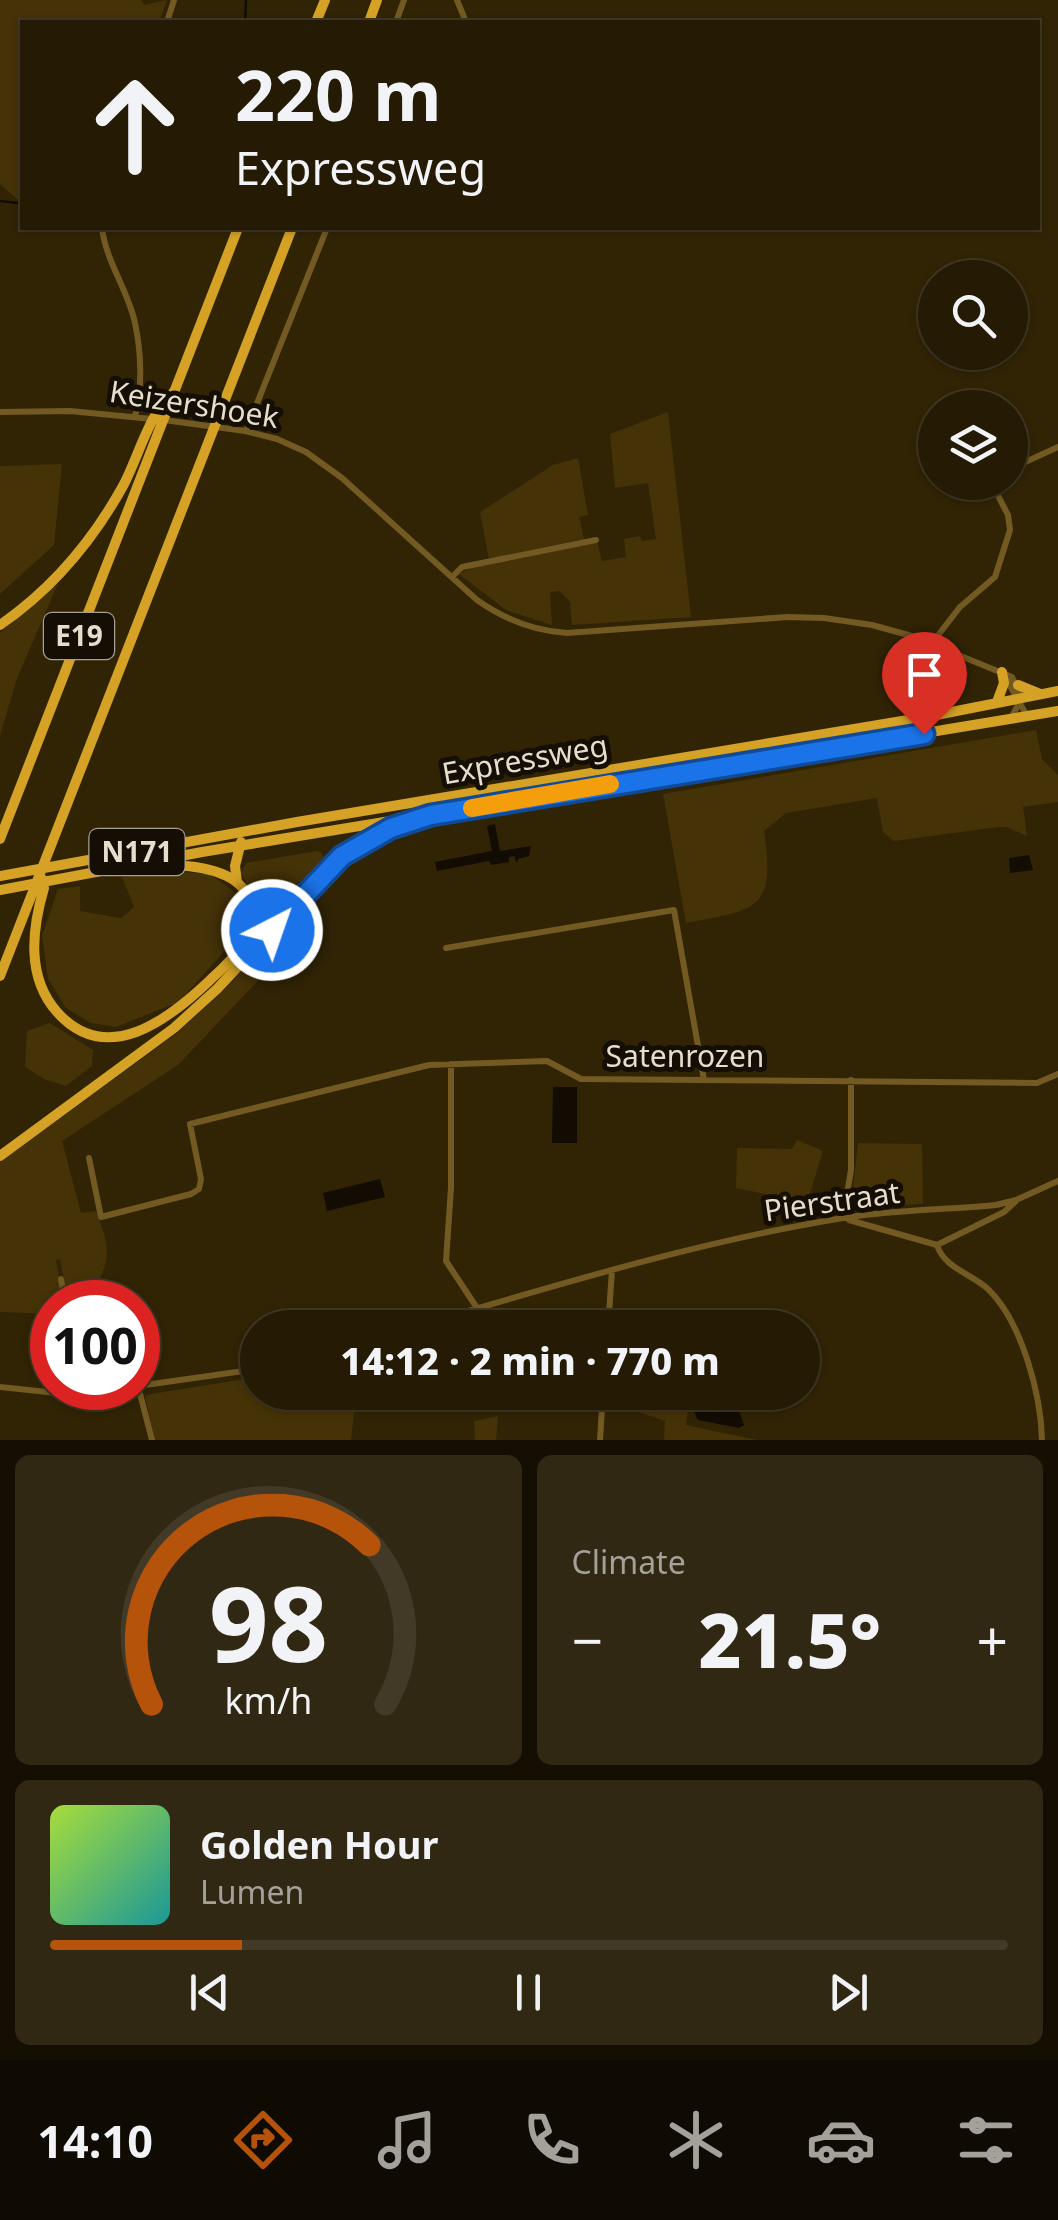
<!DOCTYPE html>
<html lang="en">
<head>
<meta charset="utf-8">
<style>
	body { margin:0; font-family:"Noto Sans",sans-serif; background:#312813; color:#f1f3f6; height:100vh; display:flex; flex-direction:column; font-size:38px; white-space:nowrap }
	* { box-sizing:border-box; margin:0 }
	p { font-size:32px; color:#a3a19a }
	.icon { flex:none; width:55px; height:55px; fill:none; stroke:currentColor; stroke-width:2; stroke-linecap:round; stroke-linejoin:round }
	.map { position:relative; height:1440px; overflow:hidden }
	.panel { display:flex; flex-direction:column; gap:15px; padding:15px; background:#140f02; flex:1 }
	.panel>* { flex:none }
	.hud { position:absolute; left:20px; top:20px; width:1020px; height:210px; border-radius:0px; box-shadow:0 2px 8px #0004,0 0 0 2px #423926; background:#251b04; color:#f1f3f6; overflow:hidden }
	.tools { position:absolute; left:918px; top:260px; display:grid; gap:20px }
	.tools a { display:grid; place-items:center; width:110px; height:110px; border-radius:50%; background:#251b04; box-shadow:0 2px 8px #0004,0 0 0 2px #423926; font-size:50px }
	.speed { position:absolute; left:30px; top:1280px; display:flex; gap:20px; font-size:50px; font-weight:700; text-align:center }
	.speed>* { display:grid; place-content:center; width:130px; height:130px; border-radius:50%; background:#251b04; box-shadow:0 2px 8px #0004,0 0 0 2px #423926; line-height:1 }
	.speed .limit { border:15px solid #d22; background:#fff; color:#111 }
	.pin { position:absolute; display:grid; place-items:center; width:85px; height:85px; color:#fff; margin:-102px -42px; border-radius:50% 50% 50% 0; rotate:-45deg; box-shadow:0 0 10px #0007 }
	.pin .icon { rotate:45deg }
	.me { position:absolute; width:110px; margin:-55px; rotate:41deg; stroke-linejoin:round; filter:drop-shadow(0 0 8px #0008) }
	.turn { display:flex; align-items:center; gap:35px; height:210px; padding:0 50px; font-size:45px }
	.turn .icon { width:130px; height:130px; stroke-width:2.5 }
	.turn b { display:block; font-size:70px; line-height:85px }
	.big { font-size:75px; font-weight:800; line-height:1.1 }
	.panel .widget { flex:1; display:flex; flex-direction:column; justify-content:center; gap:15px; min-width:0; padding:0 35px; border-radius:15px; background:#312813 }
	.panel .dial { align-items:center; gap:0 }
	.dial svg { height:260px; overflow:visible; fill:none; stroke:#423926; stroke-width:7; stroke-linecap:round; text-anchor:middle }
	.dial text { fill:#f1f3f6; stroke:none }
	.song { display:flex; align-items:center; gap:30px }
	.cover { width:120px; height:120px; border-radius:15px; background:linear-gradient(135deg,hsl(80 70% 55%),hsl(180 70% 35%)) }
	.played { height:10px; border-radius:5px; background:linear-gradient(90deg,#b45309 20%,#423926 20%) }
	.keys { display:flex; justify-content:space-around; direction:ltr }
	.heat { display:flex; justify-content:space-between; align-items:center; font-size:55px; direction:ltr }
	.panel .tiles { flex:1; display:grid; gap:15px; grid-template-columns:1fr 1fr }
	.widget:last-child { grid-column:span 2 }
	.trip { position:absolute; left:240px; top:1310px; width:580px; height:100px; border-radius:50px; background:#251b04; box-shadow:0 2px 8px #0004,0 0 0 2px #423926; font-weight:800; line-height:100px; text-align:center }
	.tabs { display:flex; height:160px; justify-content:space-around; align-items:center; background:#0f0b02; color:#a3a19a }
	.tabs .icon { width:70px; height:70px }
	.tabs .active { color:#b45309 }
	.tabs b { font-size:45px; color:#f1f3f6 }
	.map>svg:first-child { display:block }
	.green { fill:#453207 }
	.water { fill:#120c03 }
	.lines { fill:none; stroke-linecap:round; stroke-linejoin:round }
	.stream { stroke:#120c03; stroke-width:2.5 }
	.minor { stroke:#735a22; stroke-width:6 }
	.highway { stroke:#d5a226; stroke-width:10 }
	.route-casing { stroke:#114b97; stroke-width:25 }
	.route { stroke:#1a73e8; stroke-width:18 }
	.slow { stroke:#f59e0b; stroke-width:18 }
	.labels { text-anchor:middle; stroke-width:10; stroke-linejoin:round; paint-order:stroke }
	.shield { fill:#140e04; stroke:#a79f90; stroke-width:2.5 }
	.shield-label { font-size:28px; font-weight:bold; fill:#e6ddcc }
	.street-label { font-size:30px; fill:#e6ddcc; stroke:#140e04 }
</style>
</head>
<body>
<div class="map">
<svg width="1058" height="1440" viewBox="0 0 1058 1440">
	<rect width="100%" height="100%" fill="#312405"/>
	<path class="green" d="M 0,0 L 141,0 L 144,5 L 167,0 L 159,22 L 22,22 L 22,196 L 17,199 L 0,184 Z
		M 668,412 L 691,617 L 572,625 L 570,602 L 560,591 L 550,592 L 552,625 L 506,610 L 459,574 L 475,566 L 597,542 L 602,561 L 626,557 L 624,539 L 640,536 L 642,541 L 656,539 L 648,483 L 615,488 L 610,434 Z
		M 578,458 L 588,515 L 579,517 L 584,539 L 489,559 L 480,512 L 553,465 Z
		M 62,464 L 54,545 L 0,594 L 0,466 Z
		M 59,581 L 16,681 L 0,736 L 0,633 Z
		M 1036,730 L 1042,759 L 1058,775 L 1058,802 L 1023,807 L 1027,836 L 1007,827 L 998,827 L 894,841 L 883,832 L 877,798 L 786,813 L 764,831 C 776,911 757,909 686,923 L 663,794 Z
		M 317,851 L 321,852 L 324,859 L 320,868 L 264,932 L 258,934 L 255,899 L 241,873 L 246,863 Z
		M 165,871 L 210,874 L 237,894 L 242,924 L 228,947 L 179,1002 L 116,1027 L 91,1023 L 66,1008 L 48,979 L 42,936 L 58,889 L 80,886 L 80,911 L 121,918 L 134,907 L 122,877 Z
		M 279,932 L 287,939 L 285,952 L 178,1065 L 62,1141 L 81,1213 L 96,1211 C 114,1257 108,1259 90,1302 L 68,1302 L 60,1259 L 56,1260 L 63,1302 L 52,1302 L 52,1314 L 0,1312 L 0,1162 L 176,1034 L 220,994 Z
		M 50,1023 L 93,1050 L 92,1066 L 66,1086 L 44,1079 L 25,1067 L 27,1031 Z
		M 797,1140 L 823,1151 L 807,1203 L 811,1216 L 791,1221 L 784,1198 L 736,1188 L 737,1148 L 792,1149 Z
		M 858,1143 L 922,1144 L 923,1204 L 851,1207 Z
		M 257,1377 L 258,1392 L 356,1393 L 351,1440 L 154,1440 L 145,1395 Z
		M 606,1393 L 690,1393 L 686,1425 L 757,1440 L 664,1440 L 665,1421 L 606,1401 Z
		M 498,1416 L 496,1440 L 475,1440 L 474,1421 Z"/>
	<path class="water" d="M 495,824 L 500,851 L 531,846 L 529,856 L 518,859 L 517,863 L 514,856 L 509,857 L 509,862 L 491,865 L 489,861 L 437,871 L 435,862 L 492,851 L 487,826 Z
		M 1029,855 L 1033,870 L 1010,873 L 1009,858 Z
		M 553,1087 L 577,1087 L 577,1143 L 552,1143 Z
		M 380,1179 L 385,1197 L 327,1211 L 323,1193 Z
		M 696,1393 L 733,1393 L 744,1425 L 739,1428 L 698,1420 L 693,1410 Z"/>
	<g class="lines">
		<path class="stream" d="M 245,22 L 246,0
			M 0,201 L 17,203 L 22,199"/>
		<path class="minor" d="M 457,0 L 466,22
			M 167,22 L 174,0
			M 396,22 L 404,0
			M 102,228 C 106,262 128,290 135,323 C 141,351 143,389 135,416
			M 0,412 L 70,411 L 152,419
			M 164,420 L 245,431 L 277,439 L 306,452 L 342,478 L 477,600 C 504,619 534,631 567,633 L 788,617 L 824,618 L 872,625 L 912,636 L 1012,677 L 1022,698 L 1011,718
			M 246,431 L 327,228
			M 1010,469 L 1058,447
			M 452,577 L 462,567 L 596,540
			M 932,643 L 960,607 L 995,577 L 1010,530 L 1008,515 L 991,482
			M 1005,677 L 1027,716
			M 446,948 L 674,910 L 704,1080
			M 451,1064 L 451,1188 L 446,1261 L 477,1308
			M 89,1158 L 101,1217 L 191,1194 L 199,1189 L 201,1179 L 190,1124 L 429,1065 L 547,1061 L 581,1079 L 1037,1083 L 1058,1074
			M 843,1218 L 851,1170 L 851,1080
			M 849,1220 L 937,1245 L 1004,1212 L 1016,1201
			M 937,1245 C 944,1268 972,1274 988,1289 C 1022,1322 1041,1395 1042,1440
			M 61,1279 L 65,1302
			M 410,1328 C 551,1287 692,1243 837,1219 C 889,1210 944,1210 996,1205 L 1016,1200 L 1058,1181
			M 608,1328 L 612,1270
			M 33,1357 L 52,1358
			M 138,1386 L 258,1369
			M 138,1386 L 152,1440
			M 0,1387 L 66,1394 L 130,1388
			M 600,1440 L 603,1392"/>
		<path class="highway" d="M 316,22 L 325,0
			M 369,22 L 377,0
			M 0,625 C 52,589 92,542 123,486 C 139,456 149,412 175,391
			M 1018,685 L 1040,694
			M 997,702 L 1004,683 L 1002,672
			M 0,839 L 238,228
			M 0,876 L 297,822 L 926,717 L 1058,691
			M 42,879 L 44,888 C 32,929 26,977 57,1012 C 107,1068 169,1019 209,981 C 224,967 241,952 248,933 C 268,872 199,863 157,866
			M 237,882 L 235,866 L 241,842
			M 0,890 L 202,852 L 1058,711
			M 0,976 L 292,228
			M 0,1156 L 174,1028 L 217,989 L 342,856 L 374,836 L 406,824"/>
	</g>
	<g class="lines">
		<g class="route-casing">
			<path id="route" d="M 272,930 L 342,856 L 391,828 L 431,815 L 924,734"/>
		</g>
		<use href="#route" class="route"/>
		<path class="slow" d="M 472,808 L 610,784"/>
	</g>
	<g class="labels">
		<g class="shield">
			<rect x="44" y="613" width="70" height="46" rx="8"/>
			<rect x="89.5" y="829" width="95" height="46" rx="8"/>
		</g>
		<g class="shield-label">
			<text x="79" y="646">E19</text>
			<text x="137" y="862">N171</text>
		</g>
		<g class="street-label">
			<text transform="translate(194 405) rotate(9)" y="10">Keizershoek</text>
			<text transform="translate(525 760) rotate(-10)" y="10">Expressweg</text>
			<text x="685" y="1067">Satenrozen</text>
			<text transform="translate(832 1202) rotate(-8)" y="10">Pierstraat</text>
		</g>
	</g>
</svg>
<div class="tools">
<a><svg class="icon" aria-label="search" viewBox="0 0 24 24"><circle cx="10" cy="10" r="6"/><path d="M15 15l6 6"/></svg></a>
<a><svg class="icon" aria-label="layers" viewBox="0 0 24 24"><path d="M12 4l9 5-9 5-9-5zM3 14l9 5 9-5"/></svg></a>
</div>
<div class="speed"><div class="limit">100</div></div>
<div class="pin" style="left:924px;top:734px;background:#d93025"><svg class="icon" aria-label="arrive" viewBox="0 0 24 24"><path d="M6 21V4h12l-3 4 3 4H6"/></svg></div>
<svg class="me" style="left:272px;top:930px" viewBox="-20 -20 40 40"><circle r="17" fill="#1a73e8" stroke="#fff" stroke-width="3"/><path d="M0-11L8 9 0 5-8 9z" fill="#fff"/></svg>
<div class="trip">14:12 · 2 min · 770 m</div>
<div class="hud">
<div class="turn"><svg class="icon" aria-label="ahead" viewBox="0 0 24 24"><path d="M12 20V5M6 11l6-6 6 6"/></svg><div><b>220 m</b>Expressweg</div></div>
</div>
</div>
<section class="panel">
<div class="tiles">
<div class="widget dial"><svg viewBox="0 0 100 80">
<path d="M14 69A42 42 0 1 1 86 69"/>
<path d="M14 69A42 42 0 0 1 81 20" stroke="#b45309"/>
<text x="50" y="56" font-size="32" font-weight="700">98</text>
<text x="50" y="72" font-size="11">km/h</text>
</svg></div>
<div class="widget"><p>Climate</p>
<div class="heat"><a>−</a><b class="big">21.5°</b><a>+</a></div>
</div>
<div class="widget">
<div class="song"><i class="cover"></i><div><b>Golden Hour</b><p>Lumen</p></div></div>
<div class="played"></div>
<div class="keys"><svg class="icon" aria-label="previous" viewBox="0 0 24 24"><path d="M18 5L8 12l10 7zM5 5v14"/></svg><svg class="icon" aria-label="pause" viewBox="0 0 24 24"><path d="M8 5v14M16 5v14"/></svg><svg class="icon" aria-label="next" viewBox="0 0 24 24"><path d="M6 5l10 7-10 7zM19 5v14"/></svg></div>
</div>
</div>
</section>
<nav class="tabs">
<b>14:10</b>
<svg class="icon active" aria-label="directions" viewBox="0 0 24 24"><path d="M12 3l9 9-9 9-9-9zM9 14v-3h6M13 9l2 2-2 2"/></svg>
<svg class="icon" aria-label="music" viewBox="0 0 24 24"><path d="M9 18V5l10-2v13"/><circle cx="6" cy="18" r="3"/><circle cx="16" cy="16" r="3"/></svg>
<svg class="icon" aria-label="phone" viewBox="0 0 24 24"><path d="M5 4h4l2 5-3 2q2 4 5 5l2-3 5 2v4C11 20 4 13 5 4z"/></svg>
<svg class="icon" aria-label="climate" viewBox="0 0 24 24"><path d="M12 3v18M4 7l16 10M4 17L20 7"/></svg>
<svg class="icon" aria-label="car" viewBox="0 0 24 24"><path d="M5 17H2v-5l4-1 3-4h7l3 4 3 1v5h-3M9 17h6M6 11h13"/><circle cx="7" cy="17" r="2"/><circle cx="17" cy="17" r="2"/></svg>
<svg class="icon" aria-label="filters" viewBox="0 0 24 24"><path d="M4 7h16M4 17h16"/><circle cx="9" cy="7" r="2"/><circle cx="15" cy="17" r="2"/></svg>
</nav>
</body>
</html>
